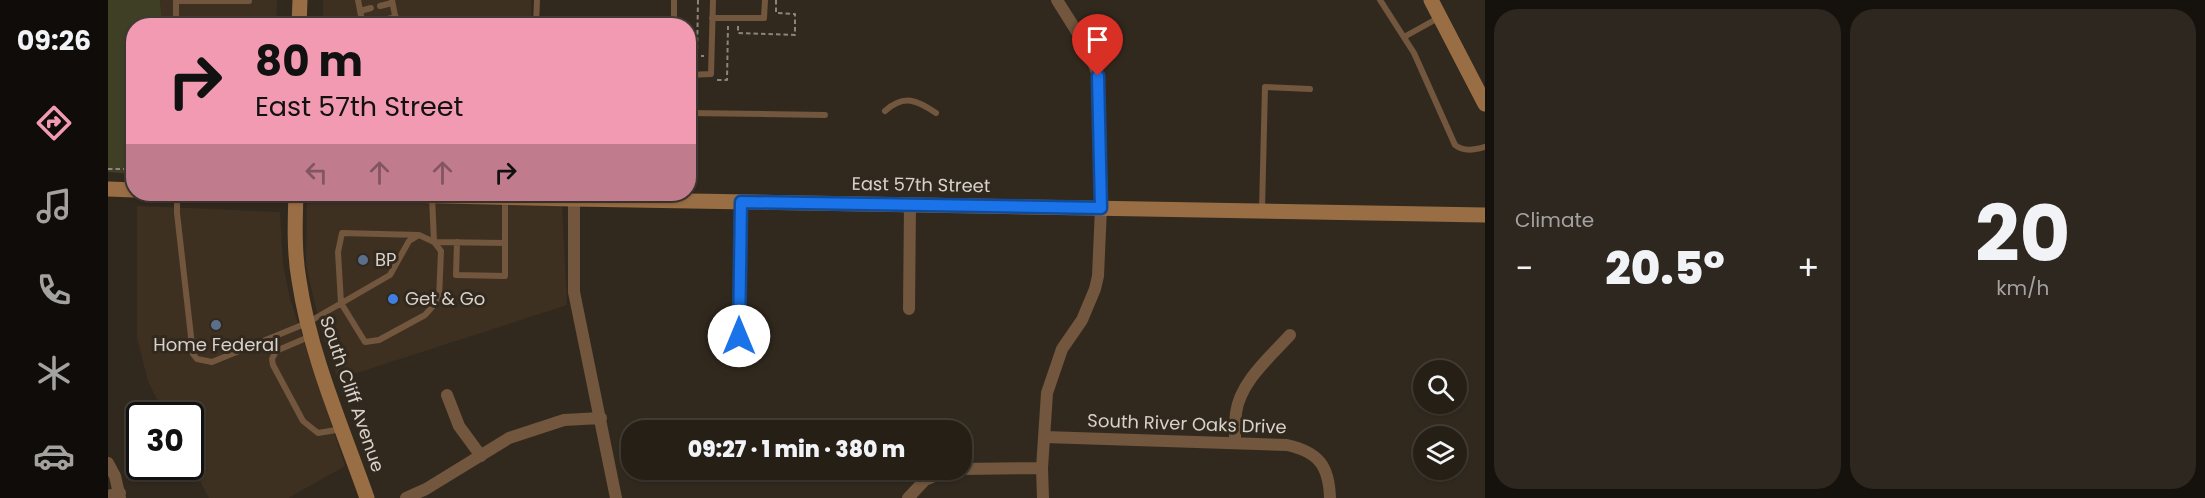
<!DOCTYPE html>
<html lang="en">
<head>
<meta charset="utf-8">
<style>
	body { margin:0; font-family:Poppins,sans-serif; background:#2e271f; color:#f1f3f6; height:100vh; display:flex; flex-direction:column; font-size:22px; white-space:nowrap }
	* { box-sizing:border-box; margin:0 }
	p { font-size:20px; color:#a4a2a1 }
	.icon { flex:none; width:33px; height:33px; fill:none; stroke:currentColor; stroke-width:2; stroke-linecap:round; stroke-linejoin:round }
	.map { position:relative; flex:1; overflow:hidden }
	.side { display:flex; flex-direction:column; gap:9px; padding:9px; background:#15110c; width:720px }
	.side>* { flex:none }
	.banner { position:absolute; left:18px; top:18px; width:570px; height:183px; border-radius:24px; box-shadow:0 2px 4px #0004,0 0 0 2px #423d35; background:#f19ab1; color:#111; overflow:hidden }
	.controls { position:absolute; left:1305px; top:360px; display:grid; gap:12px }
	.controls a { display:grid; place-items:center; width:54px; height:54px; border-radius:50%; background:#261f16; box-shadow:0 2px 4px #0004,0 0 0 2px #423d35; font-size:30px }
	.speed { position:absolute; left:18px; top:402px; display:flex; gap:12px; font-size:30px; font-weight:700; text-align:center }
	.speed>* { display:grid; place-content:center; width:78px; height:78px; border-radius:50%; background:#261f16; box-shadow:0 2px 4px #0004,0 0 0 2px #423d35; line-height:1 }
	.speed .limit { border:3px solid #111; border-radius:9px; background:#fff; color:#111 }
	.pin { position:absolute; display:grid; place-items:center; width:51px; height:51px; color:#fff; margin:-62px -26px; border-radius:50% 50% 50% 0; rotate:-45deg; box-shadow:0 0 6px #0007 }
	.pin .icon { rotate:45deg }
	.me { position:absolute; width:66px; margin:-33px; rotate:0deg; stroke-linejoin:round; filter:drop-shadow(0 0 4px #0008) }
	.turn { display:flex; align-items:center; gap:21px; height:126px; padding:0 30px; font-size:27px }
	.turn .icon { width:78px; height:78px; stroke-width:2.5 }
	.turn b { display:block; font-size:42px; line-height:51px }
	.lanes { display:flex; align-items:center; height:57px; padding:0 30px; background:#0003; justify-content:center; gap:30px; direction:ltr }
	.lanes .off { opacity:.35 }
	.big { font-size:45px; font-weight:800; line-height:1.1 }
	.side .tile { flex:1; display:flex; flex-direction:column; justify-content:center; gap:9px; min-width:0; padding:0 21px; border-radius:24px; background:#2e271f }
	.side .dial { align-items:center; gap:0 }
	.dial b { font-size:78px; line-height:1 }
	.heat { display:flex; justify-content:space-between; align-items:center; font-size:33px; direction:ltr }
	.side .tiles { flex:1; display:grid; gap:9px; grid-template-columns:repeat(2,1fr) }
	.trip { position:absolute; left:513px; top:420px; width:351px; height:60px; border-radius:24px; background:#261f16; box-shadow:0 2px 4px #0004,0 0 0 2px #423d35; font-weight:800; line-height:60px; text-align:center }
	main { display:flex; flex:1; min-height:0 }
	.menu { display:flex; flex-direction:column; width:108px; justify-content:space-around; align-items:center; background:#0f0c09; color:#a4a2a1 }
	.menu .icon { width:42px; height:42px }
	.menu .current { color:#f19ab1 }
	.menu b { font-size:27px; color:#f1f3f6 }
	.map>svg:first-child { display:block }
	.built { fill:#3e3021 }
	.green { fill:#3e3f24 }
	.lines { fill:none; stroke-linecap:round; stroke-linejoin:round }
	.path { stroke:#8c857d; stroke-width:2; stroke-dasharray:4.5 3; stroke-linecap:butt }
	.lane { stroke:#72563d; stroke-width:6 }
	.street { stroke:#72563d; stroke-width:12 }
	.secondary { stroke:#9a6e44; stroke-width:15 }
	.route-casing { stroke:#114b97; stroke-width:15 }
	.route { stroke:#1a73e8; stroke-width:10 }
	.service-dot { fill:#5c6f8a; stroke:#32291e; stroke-width:2 }
	.shop-dot { fill:#3f7fe0; stroke:#32291e; stroke-width:2 }
	.labels { text-anchor:middle; stroke-width:6; stroke-linejoin:round; paint-order:stroke }
	.street-label { font-size:18px; fill:#d8d2cc; stroke:#32291e }
	.poi-label { font-size:18px; fill:#d8d2cc; stroke:#32291e; text-anchor:start }
</style>
</head>
<body>
<main>
<nav class="menu">
<b>09:26</b>
<svg class="icon current" aria-label="directions" viewBox="0 0 24 24"><path d="M12 3l9 9-9 9-9-9zM9 14v-3h6M13 9l2 2-2 2"/></svg>
<svg class="icon" aria-label="music" viewBox="0 0 24 24"><path d="M9 18V5l10-2v13"/><circle cx="6" cy="18" r="3"/><circle cx="16" cy="16" r="3"/></svg>
<svg class="icon" aria-label="phone" viewBox="0 0 24 24"><path d="M5 4h4l2 5-3 2q2 4 5 5l2-3 5 2v4C11 20 4 13 5 4z"/></svg>
<svg class="icon" aria-label="climate" viewBox="0 0 24 24"><path d="M12 3v18M4 7l16 10M4 17L20 7"/></svg>
<svg class="icon" aria-label="car" viewBox="0 0 24 24"><path d="M5 17H2v-5l4-1 3-4h7l3 4 3 1v5h-3M9 17h6M6 11h13"/><circle cx="7" cy="17" r="2"/><circle cx="17" cy="17" r="2"/></svg>
</nav>
<div class="map">
<svg width="1377" height="498" viewBox="0 0 1377 498">
	<rect width="100%" height="100%" fill="#32291e"/>
	<path class="built" d="M 52,0 L 169,0 L 168,25 L 54,25 Z
		M 215,0 L 423,0 L 423,25 L 215,26 Z
		M 199,198 L 454,205 L 459,305 L 230,379 L 215,338 L 198,265 Z
		M 29,206 L 172,212 L 175,265 L 182,299 L 237,466 L 180,498 L 101,498 L 83,464 L 82,416 L 57,415 L 40,381 L 29,338 Z"/>
	<path class="green" d="M 0,0 L 52,0 L 54,25 L 26,26 L 25,174 L 0,172 Z"/>
	<g class="lines">
		<path class="path" d="M 590,0 L 589,56 L 596,56
			M 630,26 L 630,33 L 687,35 L 687,14 L 668,13 L 668,0
			M 609,80 L 619,80 L 620,26
			M 0,169 L 26,169"/>
		<path class="lane" d="M 250,0 L 255,26
			M 284,0 L 289,26
			M 1272,0 L 1306,53 L 1347,145 C 1356,152 1366,150 1377,147
			M 272,6 L 284,3
			M 252,11 L 263,8
			M 604,18 L 656,18 L 657,0
			M 275,20 L 288,17
			M 255,25 L 266,22
			M 68,26 L 68,1 L 141,1
			M 428,26 L 429,0
			M 566,26 L 566,0
			M 1296,37 L 1332,17
			M 580,75 L 603,74 L 605,0
			M 777,111 C 796,94 809,100 828,113
			M 580,113 L 717,115
			M 69,194 L 69,213 L 85,354 L 89,359 L 104,362 L 199,323 L 282,275 L 301,241 L 311,235 L 326,242 L 324,196
			M 1154,209 L 1157,87 L 1202,89
			M 311,235 L 234,233 L 230,252 L 233,303 L 257,342 L 271,340 L 317,315 L 331,299 L 333,251 L 326,242 L 397,243
			M 349,242 L 348,275 L 397,276 L 397,198
			M 203,336 L 168,351 L 164,359 L 165,365 L 195,421 L 210,433 L 234,429"/>
		<path class="street" d="M 466,199 L 466,292 L 508,498
			M 801,309 L 802,205
			M 631,336 L 633,202
			M 339,395 L 351,426 L 373,456
			M 937,437 L 1179,445 C 1210,452 1221,465 1222,498
			M 1127,442 C 1127,433 1127,422 1128,413 C 1132,382 1162,357 1182,335
			M 0,463 L 7,476 L 12,498
			M 854,469 L 934,468
			M 0,496 L 12,493
			M 298,498 L 318,489 L 401,438 L 456,420 L 493,418
			M 800,498 L 817,480 L 841,470
			M 935,498 L 934,468 L 939,393 L 954,349 L 974,320 L 987,289 L 990,276 L 993,208 L 990,76 C 981,47 964,25 949,0"/>
		<path class="secondary" d="M 1323,0 L 1377,104
			M 191,26 L 192,0
			M 0,189 L 26,190
			M 188,194 C 187,222 186,252 191,280 C 202,355 234,427 259,498
			M 249,194 L 466,199 L 1377,215"/>
	</g>
	<g class="lines">
		<g class="route-casing">
			<path id="route" d="M 631,336 L 633,202 L 993,208 L 990,76"/>
		</g>
		<use href="#route" class="route"/>
	</g>
	<g class="service-dot">
		<circle cx="255" cy="260" r="6"/>
		<circle cx="108" cy="325" r="6"/>
	</g>
	<circle class="shop-dot" cx="285" cy="299" r="6"/>
	<g class="labels">
		<g class="street-label">
			<text transform="translate(813 185) rotate(1)" y="6">East 57th Street</text>
			<text transform="translate(244 394) rotate(71)" y="6">South Cliff Avenue</text>
			<text transform="translate(1079 424) rotate(2)" y="6">South River Oaks Drive</text>
		</g>
		<g class="poi-label">
			<text x="267" y="266">BP</text>
			<text x="297" y="305">Get &amp; Go</text>
			<text x="108" y="351" text-anchor="middle">Home Federal</text>
		</g>
	</g>
</svg>
<div class="controls">
<a><svg class="icon" aria-label="search" viewBox="0 0 24 24"><circle cx="10" cy="10" r="6"/><path d="M15 15l6 6"/></svg></a>
<a><svg class="icon" aria-label="layers" viewBox="0 0 24 24"><path d="M12 4l9 5-9 5-9-5zM3 14l9 5 9-5"/></svg></a>
</div>
<div class="speed"><div class="limit">30</div></div>
<div class="pin" style="left:990px;top:76px;background:#d93025"><svg class="icon" aria-label="arrive" viewBox="0 0 24 24"><path d="M6 21V4h12l-3 4 3 4H6"/></svg></div>
<svg class="me" style="left:631px;top:336px" viewBox="-20 -20 40 40"><circle r="19" fill="#fff"/><path d="M0-13L10 11 0 6-10 11z" fill="#1a73e8"/></svg>
<div class="trip">09:27 · 1 min · 380 m</div>
<div class="banner">
<div class="turn"><svg class="icon" aria-label="right" viewBox="0 0 24 24"><path d="M7 20v-9h11M14 6l5 5-5 5"/></svg><div><b>80 m</b>East 57th Street</div></div>
<div class="lanes"><svg class="icon off" aria-label="left" viewBox="0 0 24 24"><path d="M17 20v-9H6M10 6l-5 5 5 5"/></svg><svg class="icon off" aria-label="ahead" viewBox="0 0 24 24"><path d="M12 20V5M6 11l6-6 6 6"/></svg><svg class="icon off" aria-label="ahead" viewBox="0 0 24 24"><path d="M12 20V5M6 11l6-6 6 6"/></svg><svg class="icon" aria-label="right" viewBox="0 0 24 24"><path d="M7 20v-9h11M14 6l5 5-5 5"/></svg></div>
</div>
</div>
<section class="side">
<div class="tiles">
<div class="tile"><p>Climate</p>
<div class="heat"><a>−</a><b class="big">20.5°</b><a>+</a></div>
</div>
<div class="tile dial"><b>20</b><p>km/h</p></div>
</div>
</section>
</main>
</body>
</html>
